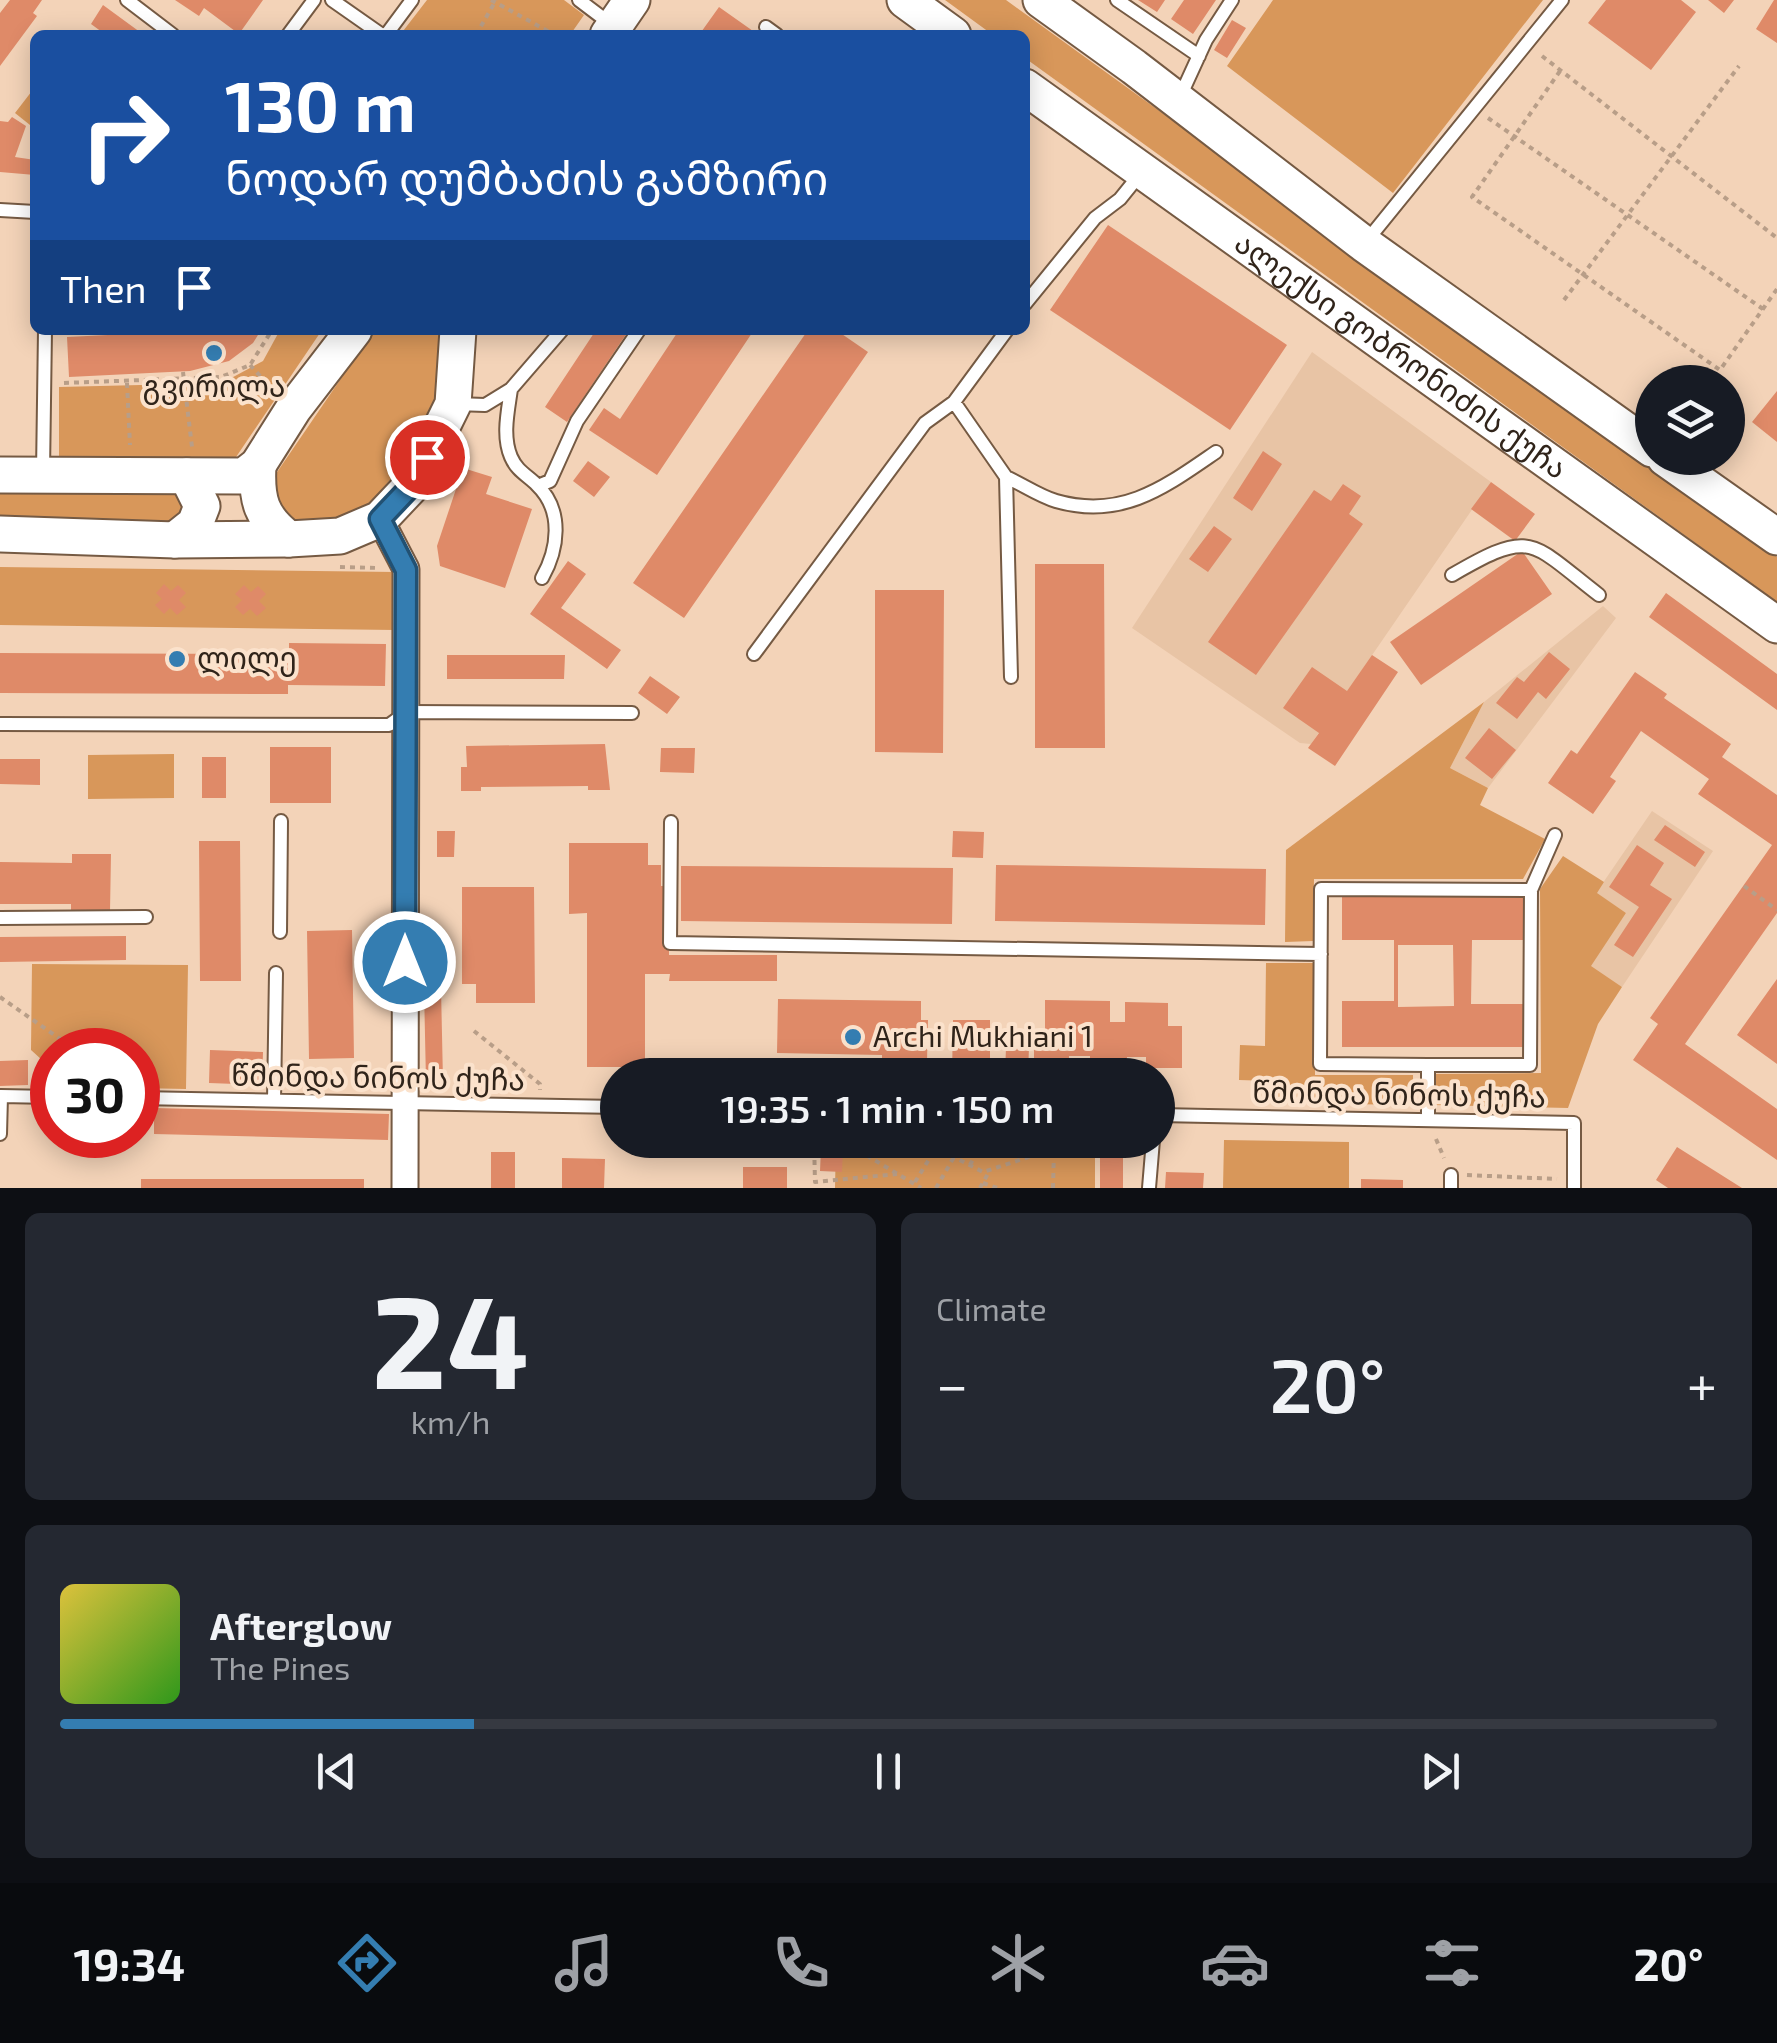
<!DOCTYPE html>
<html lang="en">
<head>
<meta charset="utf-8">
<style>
	body { margin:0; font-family:"Exo 2","Noto Sans Georgian",sans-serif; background:#242831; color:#f1f3f6; height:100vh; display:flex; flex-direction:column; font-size:38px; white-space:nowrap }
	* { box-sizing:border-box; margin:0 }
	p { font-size:32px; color:#9ea1a6 }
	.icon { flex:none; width:55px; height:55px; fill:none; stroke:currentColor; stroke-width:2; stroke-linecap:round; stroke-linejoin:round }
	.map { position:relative; height:1188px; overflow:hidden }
	.side { display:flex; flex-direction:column; gap:25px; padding:25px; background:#0d0f14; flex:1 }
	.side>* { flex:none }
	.banner { position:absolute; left:30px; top:30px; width:1000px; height:305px; border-radius:15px; box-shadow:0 5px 25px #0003; background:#1a4fa0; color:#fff; overflow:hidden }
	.controls { position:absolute; left:1635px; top:365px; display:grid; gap:20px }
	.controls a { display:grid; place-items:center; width:110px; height:110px; border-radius:50%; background:#171b24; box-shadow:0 5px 25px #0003; font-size:50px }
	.speed { position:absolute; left:30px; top:1028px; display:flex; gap:20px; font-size:50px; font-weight:700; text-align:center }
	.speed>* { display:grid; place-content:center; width:130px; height:130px; border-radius:50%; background:#171b24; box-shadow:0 5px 25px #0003; line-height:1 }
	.speed .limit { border:15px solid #d22; background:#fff; color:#111 }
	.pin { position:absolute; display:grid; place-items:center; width:85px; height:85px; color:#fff; margin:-42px; border:5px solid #fff; border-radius:50%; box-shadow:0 2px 10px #0007 }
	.me { position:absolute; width:110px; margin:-55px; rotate:0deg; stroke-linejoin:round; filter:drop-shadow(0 0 8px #0008) }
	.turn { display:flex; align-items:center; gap:35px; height:210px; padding:0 30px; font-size:45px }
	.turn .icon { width:130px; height:130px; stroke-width:2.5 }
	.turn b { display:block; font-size:70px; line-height:85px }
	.then { display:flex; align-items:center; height:95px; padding:0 30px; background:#0003; gap:20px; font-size:38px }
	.big { font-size:75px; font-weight:600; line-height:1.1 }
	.side .widget { flex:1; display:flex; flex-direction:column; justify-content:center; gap:15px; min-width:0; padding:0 35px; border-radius:15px; background:#242831 }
	.side .dial { align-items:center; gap:0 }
	.dial b { font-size:130px; line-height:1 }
	.song { display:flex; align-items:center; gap:30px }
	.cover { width:120px; height:120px; border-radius:15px; background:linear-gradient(135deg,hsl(50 70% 55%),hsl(110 70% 35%)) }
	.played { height:10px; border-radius:5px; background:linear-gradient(90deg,#347db1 25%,#363941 25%) }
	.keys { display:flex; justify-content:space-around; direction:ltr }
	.heat { display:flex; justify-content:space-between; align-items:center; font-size:55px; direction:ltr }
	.side .tiles { flex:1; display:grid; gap:25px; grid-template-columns:1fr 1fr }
	.widget:last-child { grid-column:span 2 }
	.trip { position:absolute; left:600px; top:1058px; width:575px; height:100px; border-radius:50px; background:#171b24; box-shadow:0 5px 25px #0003; font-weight:600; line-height:100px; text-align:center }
	.tabs { display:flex; height:160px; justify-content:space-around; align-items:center; background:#090b0e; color:#9ea1a6 }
	.tabs .icon { width:70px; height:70px }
	.tabs .active { color:#347db1 }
	.tabs b { font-size:45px; color:#f1f3f6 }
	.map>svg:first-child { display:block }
	.built { fill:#e8c4a5 }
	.green { fill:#d8975a }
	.building { fill:#df8a68; fill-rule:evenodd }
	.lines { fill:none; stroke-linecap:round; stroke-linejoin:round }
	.lane-casing { stroke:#755a43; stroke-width:16 }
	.street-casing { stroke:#755a43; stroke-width:29 }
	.secondary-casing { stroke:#755a43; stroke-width:39 }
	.path { stroke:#b89e88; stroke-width:4; stroke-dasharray:5 5; stroke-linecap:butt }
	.lane { stroke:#fff; stroke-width:12 }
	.street { stroke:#fff; stroke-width:25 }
	.secondary { stroke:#fff; stroke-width:35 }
	.route-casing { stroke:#225173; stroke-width:25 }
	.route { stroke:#347db1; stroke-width:18 }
	.poi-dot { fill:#347db1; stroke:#fbe2cc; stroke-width:4 }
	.labels { text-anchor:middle; stroke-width:8; stroke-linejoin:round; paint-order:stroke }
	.street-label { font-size:30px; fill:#30241a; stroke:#fbe2cc }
	.poi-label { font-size:30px; fill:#30241a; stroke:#fbe2cc; text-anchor:start }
</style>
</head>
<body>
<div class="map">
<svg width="1777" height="1188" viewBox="0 0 1777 1188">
	<rect width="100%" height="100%" fill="#f3d3b8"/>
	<path class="built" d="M 1312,352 L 1491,482 L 1311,744 L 1300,743 L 1132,628 Z
		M 1603,606 L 1616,618 L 1488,788 L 1450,768 L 1484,702 Z
		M 1652,811 L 1713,851 L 1622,987 L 1590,966 L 1626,913 L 1596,893 Z"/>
	<path class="green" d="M 427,0 L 564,0 L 584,15 L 570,35 L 400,35 Z
		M 945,0 L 1006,0 L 1777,557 L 1777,602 L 1025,58 L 1025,35 L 993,35 Z
		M 1273,0 L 1543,0 L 1393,193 L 1227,66 Z
		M 35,87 L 35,129 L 15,113 Z
		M 280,330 L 322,330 L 232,463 L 59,460 L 59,387 L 222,383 L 263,361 Z
		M 374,330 L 443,330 C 442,347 445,367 442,384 C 436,417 391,486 365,507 C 345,522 307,530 285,516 C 279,513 273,504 269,499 L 271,481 Z
		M 0,486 L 173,488 L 191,510 L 170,523 L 0,521 Z
		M 0,567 L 396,572 L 395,630 L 0,625 Z
		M 1484,702 L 1450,768 L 1488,788 L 1480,805 L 1545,839 L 1523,879 L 1314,879 L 1313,941 L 1285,942 L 1286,850 Z
		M 174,754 L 174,798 L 88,799 L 88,755 Z
		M 1563,856 L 1604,882 L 1597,893 L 1626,913 L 1591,966 L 1622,987 L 1598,1024 L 1568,1108 L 1433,1105 L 1433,1074 L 1541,1073 L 1540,889 Z
		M 1266,963 L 1315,963 L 1315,1075 L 1413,1075 L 1413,1105 L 1273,1103 L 1273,1081 L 1239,1080 L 1240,1045 L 1265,1046 Z
		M 32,964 L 188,965 L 186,1089 L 138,1088 L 138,1050 L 52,1050 L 52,1069 L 31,1050 Z
		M 836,1140 L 1095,1140 L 1095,1188 L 835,1188 Z
		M 1224,1140 L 1349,1142 L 1349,1188 L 1223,1188 Z"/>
	<path class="building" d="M 10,0 L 42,0 L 33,13 L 37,16 L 0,66 L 0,13 Z
		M 175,0 L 263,0 L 239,34 L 204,8 L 199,16 Z
		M 1138,0 L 1165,0 L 1157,12 Z
		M 1184,0 L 1216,0 L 1193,34 L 1171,19 Z
		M 1606,0 L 1681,0 L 1696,12 L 1651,70 L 1588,23 Z
		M 1708,0 L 1734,0 L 1724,13 Z
		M 1774,0 L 1777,0 L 1777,43 L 1756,29 Z
		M 103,5 L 144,35 L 106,35 L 91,24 Z
		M 719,7 L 753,31 L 751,35 L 699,35 Z
		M 1232,20 L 1246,28 L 1227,58 L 1214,50 Z
		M 12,117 L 26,126 L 15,157 L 35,160 L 35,175 L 0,172 L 0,121 L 8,122 Z
		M 1108,225 L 1287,345 L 1230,430 L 1050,310 Z
		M 213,330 L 261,330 L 253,343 L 229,361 L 190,371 L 69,377 L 67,337 L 189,331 L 189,335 Z
		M 596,330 L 629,330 L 567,422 L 545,407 Z
		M 679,330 L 754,330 L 657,475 L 589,430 L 604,408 L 620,419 Z
		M 808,330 L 836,330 L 868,352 L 684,618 L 633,583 Z
		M 1777,391 L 1777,442 L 1752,422 Z
		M 1263,451 L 1282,464 L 1252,511 L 1233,498 Z
		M 588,461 L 610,477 L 594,497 L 573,481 Z
		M 463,468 L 492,477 L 486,494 L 532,509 L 505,588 L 440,566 L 437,546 Z
		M 1491,482 L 1535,514 L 1515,541 L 1471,509 Z
		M 1343,484 L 1361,496 L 1349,514 L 1363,524 L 1256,675 L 1208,642 L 1314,490 L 1331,501 Z
		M 1214,526 L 1232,539 L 1208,572 L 1189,559 Z
		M 1522,551 L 1552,594 L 1421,685 L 1390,642 Z
		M 568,561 L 586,574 L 561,608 L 621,650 L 607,669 L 530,614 Z
		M 1035,564 L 1104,564 L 1105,748 L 1035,748 Z
		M 164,584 L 171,591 L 178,585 L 186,593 L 179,600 L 186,607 L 177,615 L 170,608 L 164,614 L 155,605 L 162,599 L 156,593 Z
		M 244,585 L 251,592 L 258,586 L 266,594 L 259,601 L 266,608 L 257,616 L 250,609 L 243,615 L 235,607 L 242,600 L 235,594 Z
		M 875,590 L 944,590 L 943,753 L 875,752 Z
		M 1666,593 L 1777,674 L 1777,710 L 1649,617 Z
		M 289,643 L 386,644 L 385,686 L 288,685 L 288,694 L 0,693 L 0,653 L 289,654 Z
		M 1549,652 L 1570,669 L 1546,699 L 1538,692 L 1517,719 L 1496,703 L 1517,677 L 1524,682 Z
		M 447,655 L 565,655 L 564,679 L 447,679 Z
		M 1372,655 L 1398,672 L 1335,766 L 1308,748 L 1319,733 L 1283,708 L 1312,667 L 1347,691 Z
		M 1635,672 L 1667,694 L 1664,698 L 1731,744 L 1722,757 L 1777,795 L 1777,913 L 1685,1044 L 1777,1109 L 1777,1160 L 1633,1060 L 1658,1024 L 1650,1018 L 1772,845 L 1698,794 L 1709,779 L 1641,731 L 1610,777 L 1616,781 L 1593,814 L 1548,783 L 1571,750 L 1577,754 Z
		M 650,676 L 680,697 L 667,714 L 638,693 Z
		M 1489,728 L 1516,750 L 1492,779 L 1465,758 Z
		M 605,744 L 610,790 L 588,790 L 588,786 L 481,787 L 481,791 L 461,791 L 461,767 L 467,767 L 466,746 Z
		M 270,747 L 331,747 L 331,803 L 270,803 Z
		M 661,748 L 695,748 L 694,773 L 660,772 Z
		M 202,757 L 226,757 L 226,798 L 202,798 Z
		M 0,759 L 40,759 L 40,785 L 0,784 Z
		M 1665,825 L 1705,852 L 1695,867 L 1654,840 Z
		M 437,831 L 455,831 L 454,857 L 437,857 Z
		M 953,831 L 984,832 L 983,858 L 952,857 Z
		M 199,841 L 240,841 L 241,981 L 200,981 Z
		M 569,843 L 648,843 L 648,865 L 661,865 L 661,886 L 669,886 L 669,955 L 777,955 L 777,981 L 669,981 L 670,974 L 645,974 L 645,1067 L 587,1067 L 587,913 L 569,914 Z
		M 1637,845 L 1664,863 L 1650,885 L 1672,899 L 1633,957 L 1614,945 L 1639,907 L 1609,887 Z
		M 72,854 L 111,854 L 110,911 L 71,910 L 71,904 L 0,904 L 0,862 L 72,863 Z
		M 996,865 L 1266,869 L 1265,925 L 995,921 Z
		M 681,866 L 953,868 L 952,924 L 681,921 Z
		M 462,887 L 534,887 L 535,1003 L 476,1003 L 476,984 L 462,984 Z
		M 1342,893 L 1527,894 L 1527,940 L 1472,940 L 1471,1004 L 1525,1004 L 1524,1047 L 1342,1047 L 1342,1001 L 1394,1001 L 1394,940 L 1342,940 ZM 1398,945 L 1453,945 L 1454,1006 L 1398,1007 Z
		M 352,930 L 354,1058 L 309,1059 L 307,931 Z
		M 126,936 L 126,960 L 0,962 L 0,937 Z
		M 1777,979 L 1777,1064 L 1737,1035 Z
		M 441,988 L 443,1081 L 426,1081 L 424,989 Z
		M 778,999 L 921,1001 L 921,1020 L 928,1020 L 927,1061 L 882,1060 L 882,1055 L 777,1053 Z
		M 1045,1000 L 1110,1001 L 1110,1022 L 1125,1022 L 1125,1002 L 1168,1003 L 1168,1026 L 1182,1026 L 1182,1068 L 1146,1068 L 1146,1057 L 1127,1057 L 1127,1068 L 1090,1068 L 1090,1056 L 1069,1056 L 1069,1067 L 1034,1067 L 1034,1029 L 1045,1029 Z
		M 953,1020 L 990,1020 L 990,1075 L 952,1075 Z
		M 1006,1047 L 1029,1047 L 1028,1075 L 1005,1075 Z
		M 210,1050 L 263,1052 L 262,1085 L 209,1083 Z
		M 28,1060 L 28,1085 L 0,1086 L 0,1061 Z
		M 154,1108 L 389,1114 L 388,1140 L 154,1134 Z
		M 1677,1147 L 1742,1188 L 1668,1188 L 1656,1180 Z
		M 821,1148 L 843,1149 L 842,1172 L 820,1171 Z
		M 491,1152 L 515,1152 L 515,1188 L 491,1188 Z
		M 1100,1157 L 1123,1157 L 1123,1188 L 1100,1188 Z
		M 562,1158 L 605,1159 L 604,1188 L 562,1188 Z
		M 743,1167 L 787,1167 L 787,1188 L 743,1188 Z
		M 1166,1172 L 1204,1173 L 1203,1188 L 1165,1188 Z
		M 141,1179 L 364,1179 L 364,1188 L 141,1188 Z
		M 1361,1179 L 1403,1180 L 1403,1188 L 1361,1188 Z"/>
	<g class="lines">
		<g class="lane-casing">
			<path id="lane" d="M 127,0 L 173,35
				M 332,0 L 382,35
				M 579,0 L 612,25
				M 1117,0 L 1199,56
				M 766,27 L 777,35
				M 288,35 L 314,0
				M 386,35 L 412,0
				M 1179,99 L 1206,40 L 1232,0
				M 0,210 L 35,212
				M 1365,243 L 1562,0
				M 1025,304 L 1095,218 L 1120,199 L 1141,173
				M 511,389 C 508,411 502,436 511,457 C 517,471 527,475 537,485 C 564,511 558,550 542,578
				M 954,402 L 1006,477 L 1011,677
				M 456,404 L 485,405 L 511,389 L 562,330
				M 43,472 L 45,330
				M 1006,477 C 1022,484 1039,496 1056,501 C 1122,520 1165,487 1216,452
				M 538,486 L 550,481 L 577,421 L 639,330
				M 1452,575 C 1533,528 1529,541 1599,595
				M 754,654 L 925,423 L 954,402 L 1007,330
				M 0,724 L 389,725 L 407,712 L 632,713
				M 671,822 L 670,943 L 1321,954
				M 0,918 L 146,917
				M 280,932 L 281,821
				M 1428,1065 L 1530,1065 L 1531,890
				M 138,1098 L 618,1107
				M 274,1101 L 276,973
				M 1158,1115 L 1574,1123 L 1574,1188
				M 1428,1120 L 1428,1065 L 1320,1064 L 1321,889 L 1531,890 L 1555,835
				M 0,1134 L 1,1096 L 52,1097
				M 1451,1175 L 1451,1188
				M 1149,1188 L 1153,1140"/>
		</g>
		<g class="street-casing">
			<path id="street" d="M 380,519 L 406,569 L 405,1188"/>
		</g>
		<g class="secondary-casing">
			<g id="secondary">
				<path d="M 905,0 L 953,35"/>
				<path d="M 1041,0 L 1134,67 L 1364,244 L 1652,449"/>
				<path d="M 608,35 L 632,0"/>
				<path id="s1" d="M 1025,87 L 1777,625"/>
				<path d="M 1665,458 L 1777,537"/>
				<path d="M 258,465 C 256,500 261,518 289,539"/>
				<path d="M 0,475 L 244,476 L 258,465 L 294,408 L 354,330"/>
				<path d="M 0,534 L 175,540 L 289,539 L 340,536 L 380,519 L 414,483 L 453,404 L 458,330"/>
				<path d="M 175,540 L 195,524 L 202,506 L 187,476"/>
			</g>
		</g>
		<path class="path" d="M 491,0 L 555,35
			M 476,35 L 496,0
			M 1542,56 L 1777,238
			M 1560,71 L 1472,197 L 1720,370 L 1777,289
			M 1488,118 L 1763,309
			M 1564,300 L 1739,66
			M 182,330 L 182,331
			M 250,365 L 274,391
			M 183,372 L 192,447
			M 64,383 L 221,377 L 250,365 L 272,330
			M 127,383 L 130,445
			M 340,567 L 380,568
			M 1744,886 L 1777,910
			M 0,997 L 76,1050
			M 474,1031 L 540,1084 L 540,1090
			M 1436,1139 L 1444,1158
			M 814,1140 L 815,1182 L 897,1174
			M 841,1140 L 921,1188
			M 926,1140 L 927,1143 L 983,1172 L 1081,1140
			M 970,1165 L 983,1140
			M 1467,1175 L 1557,1179
			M 915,1182 L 936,1148
			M 983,1183 L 997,1188
			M 936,1188 L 954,1157
			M 980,1188 L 990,1170
			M 1053,1188 L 1054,1149"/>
		<use href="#lane" class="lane"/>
		<use href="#street" class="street"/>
		<use href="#secondary" class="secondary"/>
	</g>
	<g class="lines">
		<g class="route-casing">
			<path id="route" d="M 405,962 L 406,570 L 380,519 L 414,483 L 427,457"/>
		</g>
		<use href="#route" class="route"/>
	</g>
	<g class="poi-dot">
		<circle cx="214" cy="353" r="10"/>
		<circle cx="177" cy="659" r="10"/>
		<circle cx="853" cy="1037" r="10"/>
	</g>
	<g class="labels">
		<g class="street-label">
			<text dy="10" stroke="none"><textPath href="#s1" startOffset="462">ალექსი გობრონიძის ქუჩა</textPath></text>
			<text transform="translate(378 1078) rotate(1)" y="10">წმინდა ნინოს ქუჩა</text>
			<text transform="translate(1399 1095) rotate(1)" y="10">წმინდა ნინოს ქუჩა</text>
		</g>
		<g class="poi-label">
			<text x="214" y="397" text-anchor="middle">გვირილა</text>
			<text x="197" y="669">ლილე</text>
			<text x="873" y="1047">Archi Mukhiani 1</text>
		</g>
	</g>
</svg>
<div class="controls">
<a><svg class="icon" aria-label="layers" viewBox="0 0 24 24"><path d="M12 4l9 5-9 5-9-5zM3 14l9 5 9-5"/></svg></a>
</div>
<div class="speed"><div class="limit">30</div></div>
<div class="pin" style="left:427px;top:457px;background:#d93025"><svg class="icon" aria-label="arrive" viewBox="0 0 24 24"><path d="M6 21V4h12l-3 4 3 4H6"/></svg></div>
<svg class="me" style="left:405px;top:962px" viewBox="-20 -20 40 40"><circle r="17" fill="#347db1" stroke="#fff" stroke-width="3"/><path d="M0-11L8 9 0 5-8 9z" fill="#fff"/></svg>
<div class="trip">19:35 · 1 min · 150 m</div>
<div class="banner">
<div class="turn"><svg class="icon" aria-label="right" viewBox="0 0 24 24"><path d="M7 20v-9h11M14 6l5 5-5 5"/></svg><div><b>130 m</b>ნოდარ დუმბაძის გამზირი</div></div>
<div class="then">Then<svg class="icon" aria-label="arrive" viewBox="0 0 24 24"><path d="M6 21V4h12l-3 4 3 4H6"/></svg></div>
</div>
</div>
<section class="side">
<div class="tiles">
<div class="widget dial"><b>24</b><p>km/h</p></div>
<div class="widget"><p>Climate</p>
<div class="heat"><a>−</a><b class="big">20°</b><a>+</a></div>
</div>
<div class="widget">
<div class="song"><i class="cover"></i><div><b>Afterglow</b><p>The Pines</p></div></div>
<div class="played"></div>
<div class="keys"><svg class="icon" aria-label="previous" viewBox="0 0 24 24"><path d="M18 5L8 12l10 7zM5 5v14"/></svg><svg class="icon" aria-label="pause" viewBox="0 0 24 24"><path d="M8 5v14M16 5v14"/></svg><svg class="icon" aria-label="next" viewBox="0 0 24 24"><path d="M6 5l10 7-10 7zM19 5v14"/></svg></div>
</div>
</div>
</section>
<nav class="tabs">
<b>19:34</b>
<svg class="icon active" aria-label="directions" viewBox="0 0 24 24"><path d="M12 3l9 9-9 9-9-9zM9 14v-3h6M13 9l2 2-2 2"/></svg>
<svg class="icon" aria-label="music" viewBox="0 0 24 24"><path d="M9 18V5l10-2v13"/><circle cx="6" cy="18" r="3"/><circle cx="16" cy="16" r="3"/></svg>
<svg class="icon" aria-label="phone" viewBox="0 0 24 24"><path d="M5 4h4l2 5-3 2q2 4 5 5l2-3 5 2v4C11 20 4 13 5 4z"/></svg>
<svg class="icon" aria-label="climate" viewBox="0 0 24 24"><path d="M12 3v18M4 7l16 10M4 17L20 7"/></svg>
<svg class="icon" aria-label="car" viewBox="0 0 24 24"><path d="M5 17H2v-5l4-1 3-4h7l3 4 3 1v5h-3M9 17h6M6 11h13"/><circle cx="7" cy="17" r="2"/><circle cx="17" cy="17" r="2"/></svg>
<svg class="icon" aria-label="filters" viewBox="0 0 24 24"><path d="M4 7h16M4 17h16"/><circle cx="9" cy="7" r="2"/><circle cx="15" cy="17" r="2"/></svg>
<b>20°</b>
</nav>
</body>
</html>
